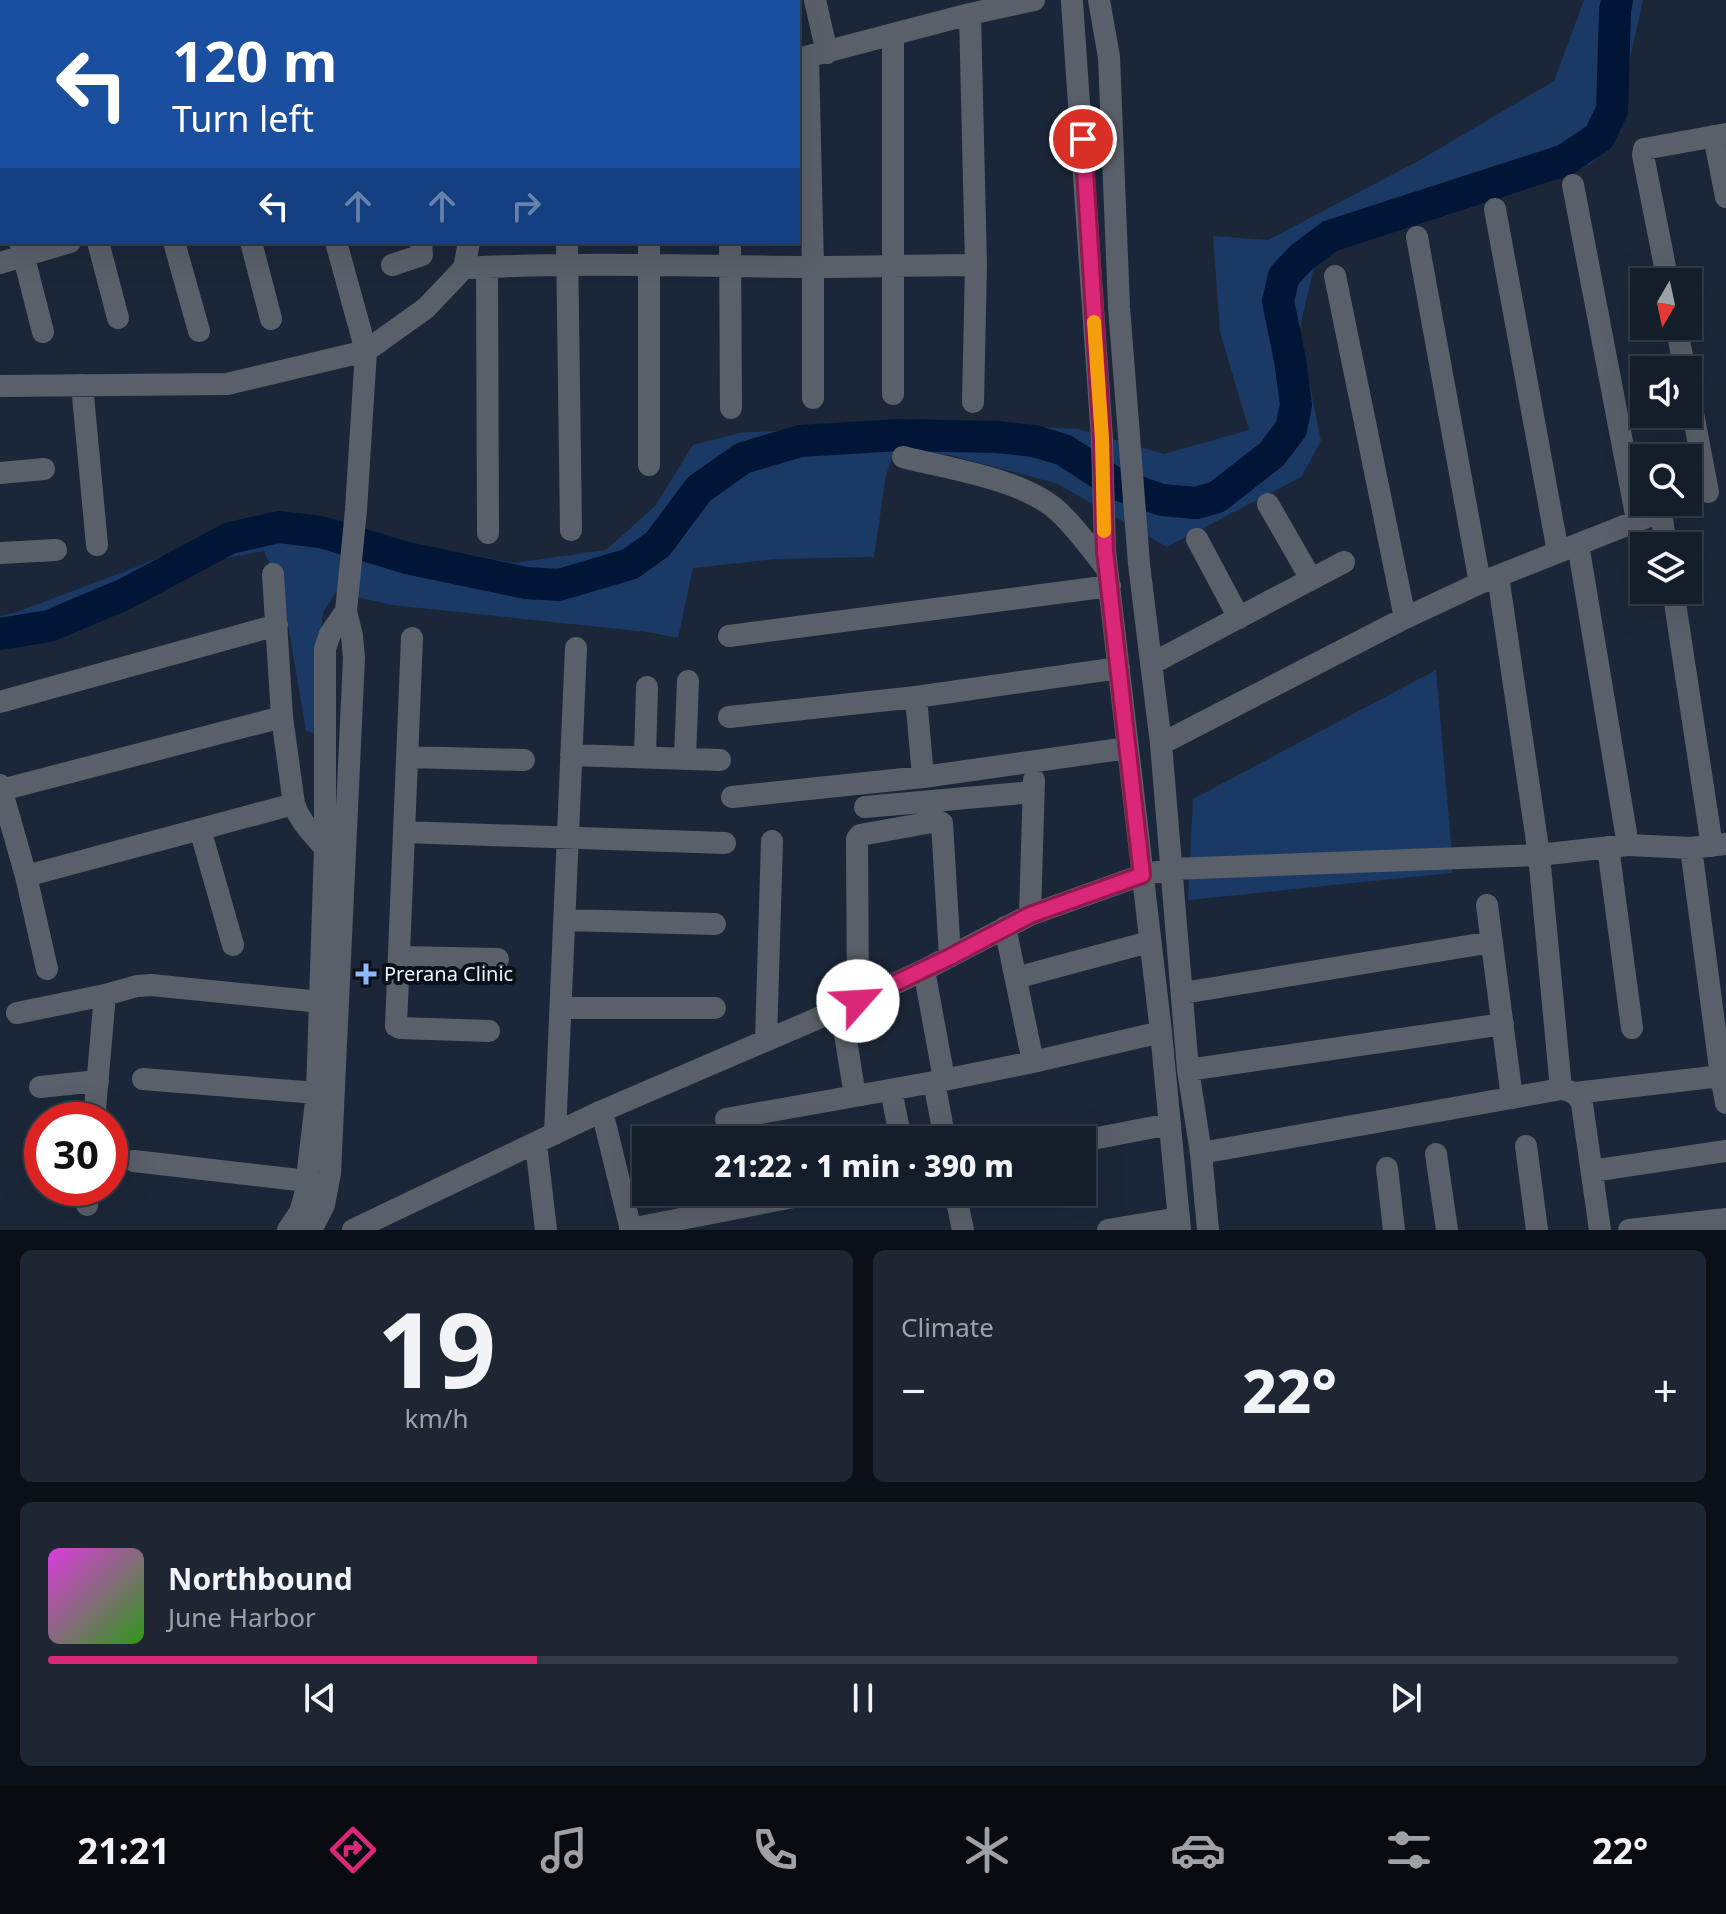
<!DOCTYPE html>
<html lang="en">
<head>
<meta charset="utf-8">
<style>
	body { margin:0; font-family:"Noto Sans",sans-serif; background:#1d2632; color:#f1f3f6; height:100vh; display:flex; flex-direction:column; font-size:30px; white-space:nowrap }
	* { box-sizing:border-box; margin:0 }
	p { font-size:26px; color:#9da2a8 }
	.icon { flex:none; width:44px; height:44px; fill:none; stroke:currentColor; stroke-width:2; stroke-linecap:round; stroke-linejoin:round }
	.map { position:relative; height:1230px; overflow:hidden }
	.details { display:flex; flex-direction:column; gap:20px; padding:20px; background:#0b1017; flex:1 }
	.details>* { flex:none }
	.guide { position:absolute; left:0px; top:0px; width:800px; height:244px; box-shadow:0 8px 32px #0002,0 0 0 2px #333b47; background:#1a4fa0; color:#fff; overflow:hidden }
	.needle { width:52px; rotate:189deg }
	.fabs { position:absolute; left:1630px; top:268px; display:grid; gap:16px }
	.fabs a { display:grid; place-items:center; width:72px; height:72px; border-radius:0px; background:#141d2a; box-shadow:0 8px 32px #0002,0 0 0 2px #333b47; font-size:40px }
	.speed { position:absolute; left:24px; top:1102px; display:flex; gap:16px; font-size:40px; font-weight:700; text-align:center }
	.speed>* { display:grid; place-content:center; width:104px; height:104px; border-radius:50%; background:#141d2a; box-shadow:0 8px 32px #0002,0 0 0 2px #333b47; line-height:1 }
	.speed .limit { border:12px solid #d22; background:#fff; color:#111 }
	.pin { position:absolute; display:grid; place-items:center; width:68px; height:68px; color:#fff; margin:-34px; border:4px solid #fff; border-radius:50%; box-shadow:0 2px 8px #0007 }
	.me { position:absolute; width:88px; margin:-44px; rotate:64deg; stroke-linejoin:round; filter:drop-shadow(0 0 6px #0008) }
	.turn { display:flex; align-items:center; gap:28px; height:168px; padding:0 40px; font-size:36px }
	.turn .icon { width:104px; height:104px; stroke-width:2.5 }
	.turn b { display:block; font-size:56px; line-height:68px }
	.lanes { display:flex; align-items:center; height:76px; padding:0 40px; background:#0003; justify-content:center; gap:40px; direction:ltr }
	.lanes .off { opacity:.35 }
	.big { font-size:60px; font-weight:800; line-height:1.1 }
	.details .card { flex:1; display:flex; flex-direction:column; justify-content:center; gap:12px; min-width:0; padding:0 28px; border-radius:12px; background:#1d2632 }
	.details .dial { align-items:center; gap:0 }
	.dial b { font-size:104px; line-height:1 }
	.song { display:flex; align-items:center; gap:24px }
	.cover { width:96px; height:96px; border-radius:12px; background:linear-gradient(135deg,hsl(300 70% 55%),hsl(110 70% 35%)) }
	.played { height:8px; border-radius:4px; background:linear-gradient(90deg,#db2777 30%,#333b47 30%) }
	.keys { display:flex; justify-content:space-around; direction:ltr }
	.heat { display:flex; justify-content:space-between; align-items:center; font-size:44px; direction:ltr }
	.details .tiles { flex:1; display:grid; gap:20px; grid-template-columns:1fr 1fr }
	.card:last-child { grid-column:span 2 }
	.trip { position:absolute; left:632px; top:1126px; width:464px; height:80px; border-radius:0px; background:#141d2a; box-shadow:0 8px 32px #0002,0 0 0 2px #333b47; font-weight:800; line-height:80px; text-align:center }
	.tab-bar { display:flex; height:128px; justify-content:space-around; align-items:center; background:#080c11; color:#9da2a8 }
	.tab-bar .icon { width:56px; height:56px }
	.tab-bar .on { color:#db2777 }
	.tab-bar b { font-size:36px; color:#f1f3f6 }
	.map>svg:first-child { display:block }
	.green { fill:#1a3965 }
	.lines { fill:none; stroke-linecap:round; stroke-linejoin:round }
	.river { stroke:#011537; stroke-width:32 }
	.minor { stroke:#5a6069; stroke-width:22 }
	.route-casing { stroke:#8e194d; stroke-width:20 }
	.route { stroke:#db2777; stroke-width:14 }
	.slow { stroke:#f59e0b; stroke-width:14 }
	.poi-dot { fill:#8bb9fc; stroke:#0a1017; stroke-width:3 }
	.labels { text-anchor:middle; stroke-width:8; stroke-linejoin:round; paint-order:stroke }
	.poi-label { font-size:20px; fill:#eef5fe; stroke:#0a1017; text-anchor:start }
</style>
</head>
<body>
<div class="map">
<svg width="1726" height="1230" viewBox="0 0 1726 1230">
	<rect width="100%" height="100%" fill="#1b2738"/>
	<path class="green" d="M 1584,0 L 1643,0 L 1623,89 L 1605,149 L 1591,164 L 1493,195 L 1417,216 L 1328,247 L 1314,267 L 1299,332 L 1321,441 L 1301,477 L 1167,547 L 1058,484 L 950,455 L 894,453 L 886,475 L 874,557 L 776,559 L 693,568 L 678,638 L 647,632 L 392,605 L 336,592 L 323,613 L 317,657 L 318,734 L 306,731 L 283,595 L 264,551 L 212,561 L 52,630 L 0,644 L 0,616 L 14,613 L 131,569 L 218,533 L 269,521 L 332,526 L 376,537 L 514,563 L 606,550 L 655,506 L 693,445 L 740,433 L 928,422 L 1078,429 L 1164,454 L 1249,430 L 1220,332 L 1213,236 L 1268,240 L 1420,160 L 1554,81 Z
		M 1436,670 L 1451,843 L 1452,873 L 1188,900 L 1193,799 Z"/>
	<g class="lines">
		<path class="river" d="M 0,634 L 49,626 L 125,594 L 230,538 L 279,527 L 321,532 L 407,558 L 526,583 L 559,585 L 630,564 L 658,544 L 699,489 L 743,458 L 800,441 L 899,435 L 997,437 L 1034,441 L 1064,450 L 1116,484 L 1162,500 L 1196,503 L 1217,497 L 1272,454 L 1291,429 L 1296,405 L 1290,360 L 1278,301 L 1284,276 L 1302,257 L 1330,236 L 1565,160 L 1599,137 L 1612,110 L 1615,11 L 1617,0"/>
		<path class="minor" d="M 23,0 L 24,2
			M 104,0 L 105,2
			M 274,0 L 275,2
			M 357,0 L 357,2
			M 644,0 L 644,2
			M 815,0 L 827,53
			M 1099,0 L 1109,57 L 1119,307 L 1139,564 L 1161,744 L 1188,1070 L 1201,1153 L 1208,1230
			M 0,2 L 4,0
			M 732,2 L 741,0
			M 1072,2 L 1102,439 L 1105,551 L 1161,1032 L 1180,1230
			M 970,14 L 976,265 L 973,402
			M 893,35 L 893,394
			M 808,57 L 813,267 L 813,398
			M 798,59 L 970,14 L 1034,0
			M 1714,136 L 1726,197
			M 0,168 L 2,175
			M 1573,185 L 1637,520
			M 1495,209 L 1558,552
			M 1417,237 L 1480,583
			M 20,242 L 43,332
			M 98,242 L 118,318
			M 174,242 L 199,331
			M 251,242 L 271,319
			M 567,242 L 571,530
			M 649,242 L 649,465
			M 730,242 L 731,408
			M 0,263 L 70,242
			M 392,265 L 422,255 L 421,242
			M 487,267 L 488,533
			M 464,268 C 580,262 695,266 811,267 C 866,267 921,265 976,265
			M 1335,276 L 1405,618
			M 1668,282 L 1643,155 L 1644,149 L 1726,134
			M 1676,326 L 1685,370
			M 82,385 L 97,545
			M 0,386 L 227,384 L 366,351 L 426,308 L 464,268 L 469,242
			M 1688,387 L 1708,492
			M 903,457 C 949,469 1024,479 1059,512 C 1077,529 1092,550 1107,569
			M 0,473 L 44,469
			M 1268,504 L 1311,579
			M 1661,512 L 1666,546
			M 1197,539 L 1239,618
			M 1578,544 L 1628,845
			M 0,553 L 56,550
			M 273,574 L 282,717 L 294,804 C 300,822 313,834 325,848
			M 1498,576 L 1539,855 L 1561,1089
			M 1673,590 L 1712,846
			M 729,636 L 1110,586
			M 412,638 L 396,1026 L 400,1028 L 489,1031
			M 1151,664 L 1344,562
			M 916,697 L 923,777
			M 0,702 L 277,625
			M 729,717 L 916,697 L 1119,668
			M 1161,744 L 1405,618 L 1480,583 L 1685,502
			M 571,755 L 720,760
			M 407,757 L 524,760
			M 645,757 L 647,687
			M 685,758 L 688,681
			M 0,785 L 26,876 L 47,969
			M 1,790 L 282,717
			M 732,797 L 923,777 L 1128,748
			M 865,807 L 1033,792
			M 200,829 L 233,945
			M 404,832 L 725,843
			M 1608,847 L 1632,1028
			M 1691,848 L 1721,1076 L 1726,1103
			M 26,876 L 294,804
			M 1487,905 L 1512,1098
			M 1030,915 L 1034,780
			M 565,920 L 715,924
			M 1005,927 L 1033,1062
			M 399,957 L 498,959
			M 924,970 L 944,1079
			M 1016,978 L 1149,942
			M 1183,993 L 1492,942
			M 858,1001 L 857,839 L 860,835 L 938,821 L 942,823 L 950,957
			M 561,1008 L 715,1008
			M 841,1009 L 855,1096
			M 17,1013 L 105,995 L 137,986 L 151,985 L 321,1002
			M 766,1040 L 772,841
			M 1188,1070 L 1503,1024
			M 143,1079 L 317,1093
			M 934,1082 L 945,1140
			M 40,1087 L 98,1081
			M 891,1090 L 901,1140
			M 1575,1093 L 1721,1076
			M 602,1111 L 631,1230
			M 726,1119 L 934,1082 L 1033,1062 L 1161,1032
			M 94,1120 L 105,995
			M 555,1134 L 576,648
			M 1082,1141 L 1170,1124
			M 536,1144 L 546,1230
			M 1526,1146 L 1537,1230
			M 1201,1153 L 1561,1089 C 1572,1091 1578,1094 1582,1104 L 1600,1230
			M 1436,1154 L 1447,1230
			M 134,1161 L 307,1181
			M 1387,1168 L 1394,1230
			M 1592,1171 L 1726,1151
			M 955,1192 L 963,1230
			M 87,1205 L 88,1188
			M 630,1229 L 819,1192
			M 288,1230 L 300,1212 L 305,1195 L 317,1093 L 325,848 L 325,649 L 330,634 L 346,611
			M 311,1230 L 324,1205 L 330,1173 L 354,658 L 352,636 L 346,611 L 356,510 L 366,351 L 336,242
			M 353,1230 L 602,1111 L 858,1001 L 924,970 L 1030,915 L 1142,875 L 1172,869 L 1539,855 L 1628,845 L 1691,848 L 1726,844
			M 1108,1230 L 1179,1218
			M 1629,1230 L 1726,1219"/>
	</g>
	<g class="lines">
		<g class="route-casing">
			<path id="route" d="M 858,1001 L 950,957 L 1030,915 L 1142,875 L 1105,551 L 1102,439 L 1083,139"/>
		</g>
		<use href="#route" class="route"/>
		<path class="slow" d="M 1094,322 L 1102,439 L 1104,531"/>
	</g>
	<path class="poi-dot" d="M362 962h8v8h8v8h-8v8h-8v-8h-8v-8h8z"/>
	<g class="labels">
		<g class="poi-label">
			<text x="384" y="981">Prerana Clinic</text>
		</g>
	</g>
</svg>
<div class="fabs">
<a><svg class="needle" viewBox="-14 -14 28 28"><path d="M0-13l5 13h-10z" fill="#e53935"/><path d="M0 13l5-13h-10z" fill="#9da2a8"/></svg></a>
<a><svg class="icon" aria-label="sound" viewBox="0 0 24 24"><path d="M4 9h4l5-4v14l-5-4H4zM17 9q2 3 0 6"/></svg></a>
<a><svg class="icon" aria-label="search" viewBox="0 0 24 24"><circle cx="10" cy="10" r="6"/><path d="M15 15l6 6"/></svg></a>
<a><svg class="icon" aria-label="layers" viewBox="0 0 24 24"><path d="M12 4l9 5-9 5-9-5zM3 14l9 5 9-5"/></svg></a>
</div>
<div class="speed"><div class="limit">30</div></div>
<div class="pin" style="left:1083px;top:139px;background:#d93025"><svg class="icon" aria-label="arrive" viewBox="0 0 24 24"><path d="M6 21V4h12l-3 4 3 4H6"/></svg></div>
<svg class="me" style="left:858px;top:1001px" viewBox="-20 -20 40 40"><circle r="19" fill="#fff"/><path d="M0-13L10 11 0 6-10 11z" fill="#db2777"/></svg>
<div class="trip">21:22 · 1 min · 390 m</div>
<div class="guide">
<div class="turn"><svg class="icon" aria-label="left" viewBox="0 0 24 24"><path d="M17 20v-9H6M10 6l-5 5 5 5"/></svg><div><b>120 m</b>Turn left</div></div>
<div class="lanes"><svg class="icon" aria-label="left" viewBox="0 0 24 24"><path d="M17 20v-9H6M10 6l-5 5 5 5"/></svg><svg class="icon off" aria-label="ahead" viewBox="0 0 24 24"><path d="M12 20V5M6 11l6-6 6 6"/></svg><svg class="icon off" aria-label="ahead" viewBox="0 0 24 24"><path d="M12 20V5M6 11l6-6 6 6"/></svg><svg class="icon off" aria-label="right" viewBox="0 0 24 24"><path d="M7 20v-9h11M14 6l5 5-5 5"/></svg></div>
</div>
</div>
<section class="details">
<div class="tiles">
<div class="card dial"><b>19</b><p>km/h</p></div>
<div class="card"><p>Climate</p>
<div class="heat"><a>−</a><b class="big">22°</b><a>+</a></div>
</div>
<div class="card">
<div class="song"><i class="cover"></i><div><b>Northbound</b><p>June Harbor</p></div></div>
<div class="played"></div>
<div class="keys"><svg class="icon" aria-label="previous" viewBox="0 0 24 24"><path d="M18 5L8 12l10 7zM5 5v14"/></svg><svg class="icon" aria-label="pause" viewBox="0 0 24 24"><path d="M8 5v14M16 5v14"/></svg><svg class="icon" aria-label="next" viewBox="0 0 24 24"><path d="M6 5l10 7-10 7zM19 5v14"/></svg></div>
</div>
</div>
</section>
<nav class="tab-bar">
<b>21:21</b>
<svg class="icon on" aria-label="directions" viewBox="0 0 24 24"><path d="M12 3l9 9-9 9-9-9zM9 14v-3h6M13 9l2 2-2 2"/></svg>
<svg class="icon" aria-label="music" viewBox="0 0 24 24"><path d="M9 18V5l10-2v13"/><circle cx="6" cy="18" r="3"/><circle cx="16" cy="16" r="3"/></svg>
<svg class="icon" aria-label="phone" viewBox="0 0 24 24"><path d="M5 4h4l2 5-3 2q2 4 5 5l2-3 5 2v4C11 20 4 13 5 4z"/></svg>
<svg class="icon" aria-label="climate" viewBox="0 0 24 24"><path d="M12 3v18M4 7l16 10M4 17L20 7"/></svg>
<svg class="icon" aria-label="car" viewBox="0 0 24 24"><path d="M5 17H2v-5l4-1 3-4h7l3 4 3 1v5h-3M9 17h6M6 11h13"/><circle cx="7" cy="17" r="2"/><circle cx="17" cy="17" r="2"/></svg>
<svg class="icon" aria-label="filters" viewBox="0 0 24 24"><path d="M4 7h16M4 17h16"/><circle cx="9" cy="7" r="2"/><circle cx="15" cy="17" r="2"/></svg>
<b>22°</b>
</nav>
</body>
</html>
